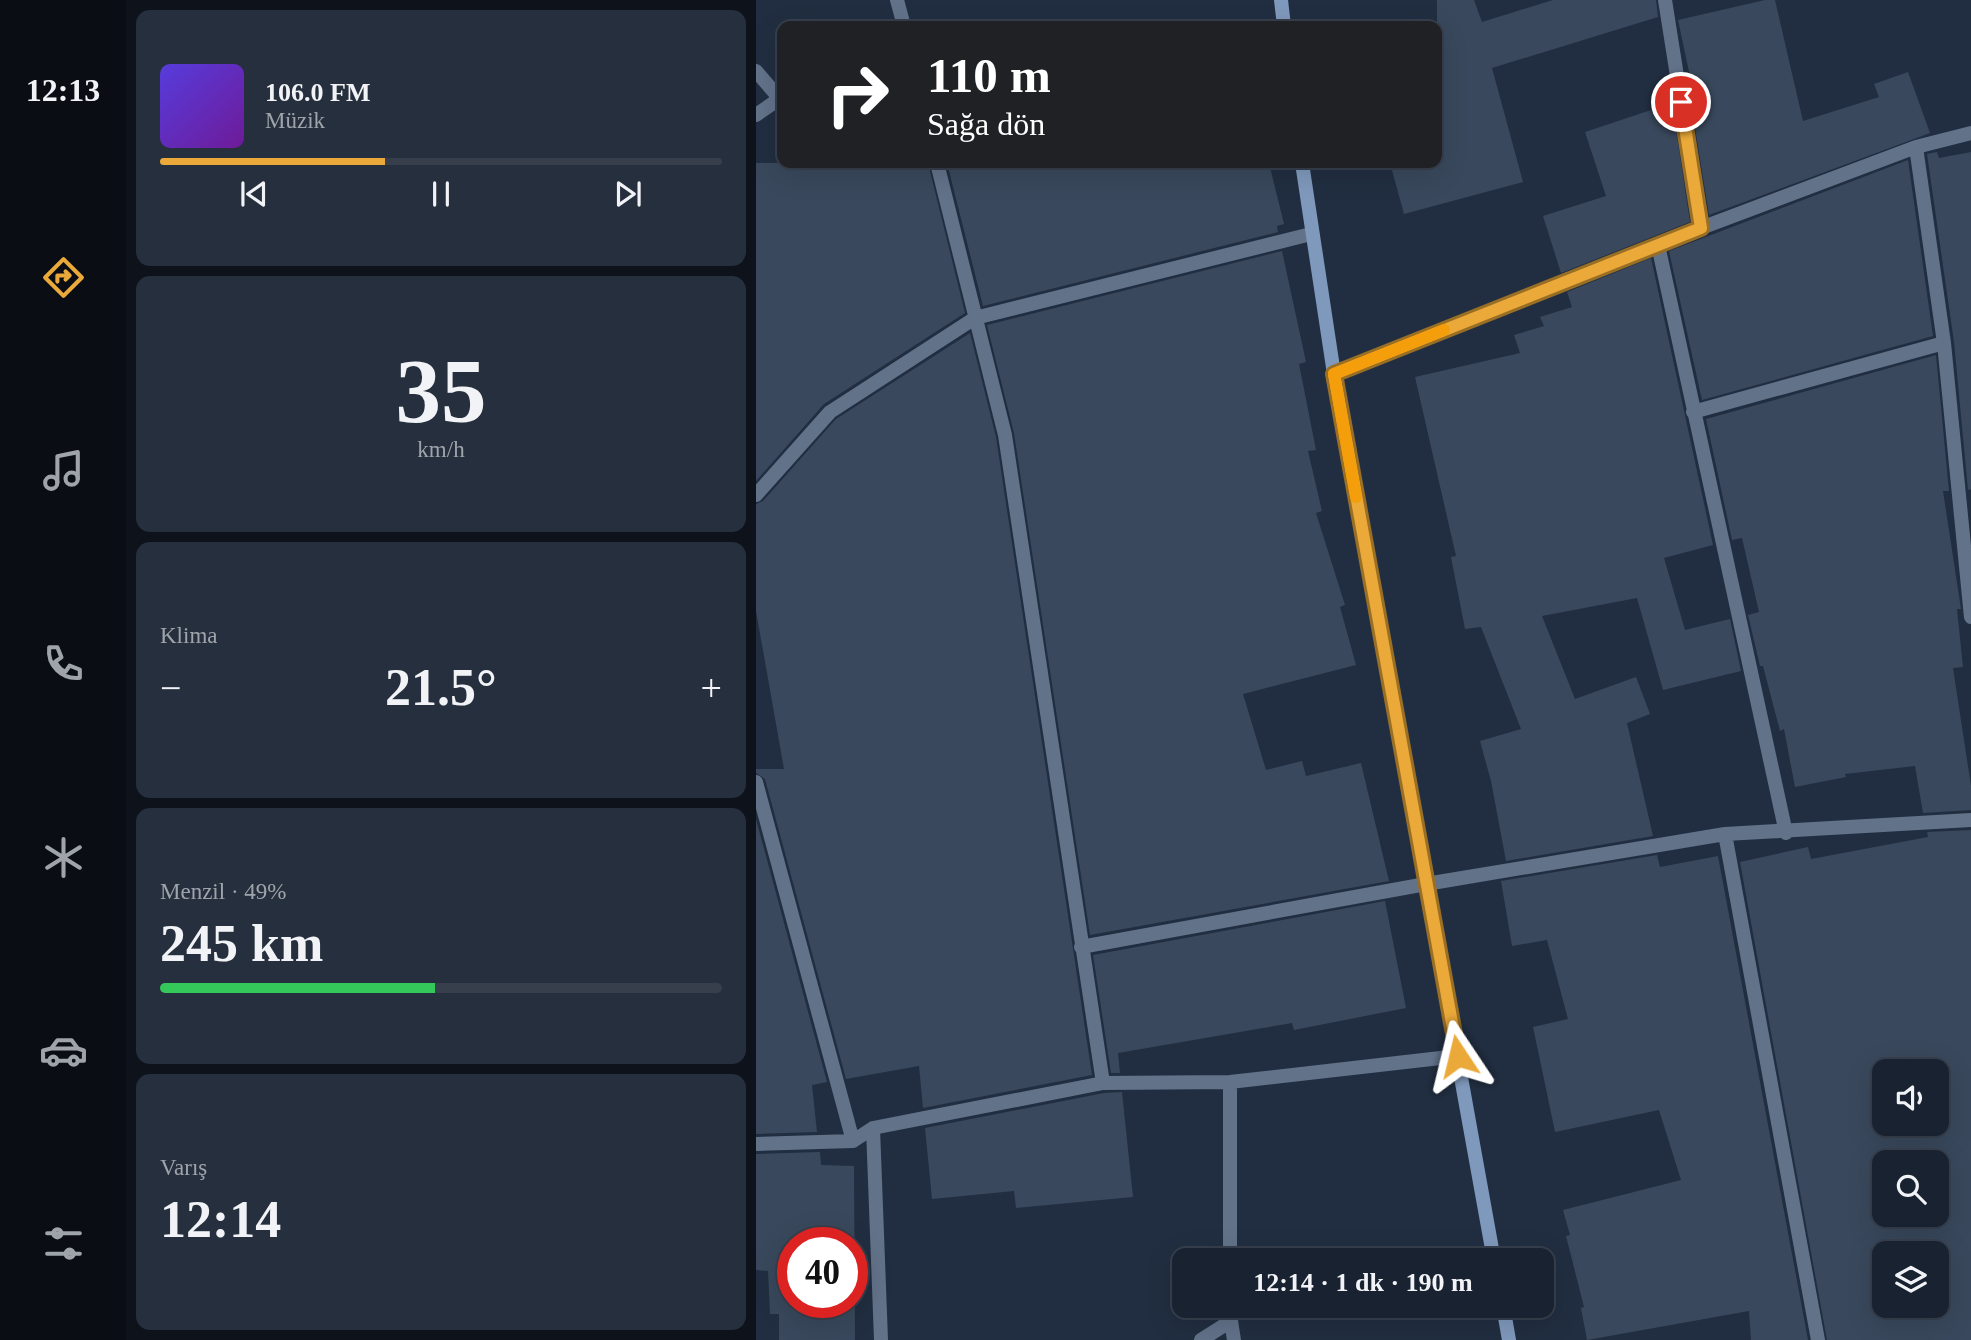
<!DOCTYPE html>
<html lang="tr">
<head>
<meta charset="utf-8">
<style>
	body { margin:0; font-family:Georgia,serif; background:#262f3d; color:#f1f3f6; height:100vh; display:flex; flex-direction:column; font-size:26px; white-space:nowrap }
	* { box-sizing:border-box; margin:0 }
	p { font-size:23px; color:#9fa4ab }
	.icon { flex:none; width:38px; height:38px; fill:none; stroke:currentColor; stroke-width:2; stroke-linecap:round; stroke-linejoin:round }
	.map { position:relative; flex:1; overflow:hidden }
	.sheet { display:flex; flex-direction:column; gap:10px; padding:10px; background:#0e131b; width:630px }
	.sheet>* { flex:none }
	.hud { position:absolute; left:21px; top:21px; width:665px; height:147px; border-radius:14px; box-shadow:0 7px 28px #0002,0 0 0 2px #373f4d; background:#202124; color:#fff; overflow:hidden }
	.tools { position:absolute; left:1116px; top:1059px; display:grid; gap:14px }
	.tools a { display:grid; place-items:center; width:77px; height:77px; border-radius:14px; background:#192231; box-shadow:0 7px 28px #0002,0 0 0 2px #373f4d; font-size:35px }
	.speed { position:absolute; left:21px; top:1227px; display:flex; gap:14px; font-size:35px; font-weight:700; text-align:center }
	.speed>* { display:grid; place-content:center; width:91px; height:91px; border-radius:50%; background:#192231; box-shadow:0 7px 28px #0002,0 0 0 2px #373f4d; line-height:1 }
	.speed .limit { border:10px solid #d22; background:#fff; color:#111 }
	.pin { position:absolute; display:grid; place-items:center; width:60px; height:60px; color:#fff; margin:-30px; border:4px solid #fff; border-radius:50%; box-shadow:0 2px 7px #0007 }
	.me { position:absolute; width:77px; margin:-38px; rotate:350deg; stroke-linejoin:round; filter:drop-shadow(0 0 5px #0008) }
	.turn { display:flex; align-items:center; gap:24px; height:147px; padding:0 35px; font-size:32px }
	.turn .icon { width:91px; height:91px; stroke-width:2.5 }
	.turn b { display:block; font-size:49px; line-height:60px }
	.big { font-size:52px; font-weight:700; line-height:1.1 }
	.sheet .card { flex:1; display:flex; flex-direction:column; justify-content:center; gap:10px; min-width:0; padding:0 24px; border-radius:14px; background:#262f3d }
	.sheet .dial { align-items:center; gap:0 }
	.dial b { font-size:91px; line-height:1 }
	.song { display:flex; align-items:center; gap:21px }
	.cover { width:84px; height:84px; border-radius:10px; background:linear-gradient(135deg,hsl(250 70% 55%),hsl(280 70% 35%)) }
	.played { height:7px; border-radius:4px; background:linear-gradient(90deg,#eba939 40%,#373f4d 40%) }
	.keys { display:flex; justify-content:space-around; direction:ltr }
	.heat { display:flex; justify-content:space-between; align-items:center; font-size:38px; direction:ltr }
	.charge { height:10px; border-radius:5px; background:linear-gradient(90deg,#34c759 49%,#373f4d 0) }
	.trip { position:absolute; left:416px; top:1248px; width:382px; height:70px; border-radius:14px; background:#192231; box-shadow:0 7px 28px #0002,0 0 0 2px #373f4d; font-weight:700; line-height:70px; text-align:center }
	main { display:flex; flex:1; min-height:0 }
	.tab-bar { display:flex; flex-direction:column; width:126px; justify-content:space-around; align-items:center; background:#0a0e14; color:#9fa4ab }
	.tab-bar .icon { width:49px; height:49px }
	.tab-bar .active { color:#eba939 }
	.tab-bar b { font-size:32px; color:#f1f3f6 }
	.map>svg:first-child { display:block }
	.building { fill:#39485c; fill-rule:evenodd }
	.lines { fill:none; stroke-linecap:round; stroke-linejoin:round }
	.street { stroke:#627289; stroke-width:14 }
	.secondary { stroke:#7f99bc; stroke-width:14 }
	.route-casing { stroke:#996e25; stroke-width:18 }
	.route { stroke:#eba939; stroke-width:12 }
	.slow { stroke:#f59e0b; stroke-width:12 }
</style>
</head>
<body>
<main>
<nav class="tab-bar">
<b>12:13</b>
<svg class="icon active" aria-label="directions" viewBox="0 0 24 24"><path d="M12 3l9 9-9 9-9-9zM9 14v-3h6M13 9l2 2-2 2"/></svg>
<svg class="icon" aria-label="music" viewBox="0 0 24 24"><path d="M9 18V5l10-2v13"/><circle cx="6" cy="18" r="3"/><circle cx="16" cy="16" r="3"/></svg>
<svg class="icon" aria-label="phone" viewBox="0 0 24 24"><path d="M5 4h4l2 5-3 2q2 4 5 5l2-3 5 2v4C11 20 4 13 5 4z"/></svg>
<svg class="icon" aria-label="climate" viewBox="0 0 24 24"><path d="M12 3v18M4 7l16 10M4 17L20 7"/></svg>
<svg class="icon" aria-label="car" viewBox="0 0 24 24"><path d="M5 17H2v-5l4-1 3-4h7l3 4 3 1v5h-3M9 17h6M6 11h13"/><circle cx="7" cy="17" r="2"/><circle cx="17" cy="17" r="2"/></svg>
<svg class="icon" aria-label="filters" viewBox="0 0 24 24"><path d="M4 7h16M4 17h16"/><circle cx="9" cy="7" r="2"/><circle cx="15" cy="17" r="2"/></svg>
</nav>
<section class="sheet">
<div class="card">
<div class="song"><i class="cover"></i><div><b>106.0 FM</b><p>Müzik</p></div></div>
<div class="played"></div>
<div class="keys"><svg class="icon" aria-label="previous" viewBox="0 0 24 24"><path d="M18 5L8 12l10 7zM5 5v14"/></svg><svg class="icon" aria-label="pause" viewBox="0 0 24 24"><path d="M8 5v14M16 5v14"/></svg><svg class="icon" aria-label="next" viewBox="0 0 24 24"><path d="M6 5l10 7-10 7zM19 5v14"/></svg></div>
</div>
<div class="card dial"><b>35</b><p>km/h</p></div>
<div class="card"><p>Klima</p>
<div class="heat"><a>−</a><b class="big">21.5°</b><a>+</a></div>
</div>
<div class="card"><p>Menzil · 49%</p><b class="big">245 km</b><div class="charge"></div></div>
<div class="card"><p>Varış</p><b class="big">12:14</b></div>
</section>
<div class="map">
<svg width="1215" height="1340" viewBox="0 0 1215 1340">
	<rect width="100%" height="100%" fill="#212e41"/>
	<path class="building" d="M 681,0 L 718,0 L 726,22 L 797,0 L 900,0 L 902,17 L 736,68 L 767,182 L 648,214 L 634,163 L 681,163 Z
		M 1009,0 L 1019,0 L 1047,121 L 1123,97 L 1118,84 L 1152,72 L 1174,133 L 953,215 L 934,97 L 938,95 L 922,20 Z
		M 916,103 L 934,222 L 805,273 L 787,216 L 850,196 L 829,132 Z
		M 1181,152 L 1183,158 L 1215,152 L 1215,489 L 1212,490 L 1198,342 L 1171,154 Z
		M 1152,160 L 1177,336 L 946,400 L 913,251 Z
		M 0,163 L 172,163 L 209,313 L 68,404 L 0,481 Z
		M 191,163 L 513,163 L 528,224 L 521,226 L 522,232 L 227,306 Z
		M 526,251 L 550,362 L 543,364 L 560,450 L 552,451 L 566,511 L 560,513 L 589,605 L 584,607 L 600,665 L 487,694 L 510,770 L 546,761 L 550,776 L 605,763 L 633,881 L 334,935 L 258,433 L 231,325 Z
		M 895,258 L 957,545 L 908,558 L 929,630 L 974,619 L 985,671 L 907,690 L 881,598 L 786,616 L 819,699 L 880,677 L 894,714 L 871,723 L 897,836 L 750,861 L 735,781 L 724,741 L 765,729 L 725,627 L 709,629 L 695,557 L 700,556 L 659,377 L 764,353 L 758,335 L 788,326 L 784,317 L 816,307 L 811,292 Z
		M 214,333 L 240,437 L 336,1075 L 167,1108 L 163,1066 L 90,1079 L 9,779 L 0,773 L 0,769 L 28,769 L 0,611 L 0,504 L 7,501 L 80,419 Z
		M 1180,355 L 1193,491 L 1187,491 L 1205,609 L 1201,609 L 1207,667 L 1197,668 L 1215,786 L 1215,810 L 1167,813 L 1159,766 L 1089,774 L 1090,777 L 1039,787 L 1028,729 L 1024,731 L 1007,666 L 1004,666 L 992,615 L 1003,612 L 986,538 L 976,540 L 950,419 Z
		M 0,819 L 71,1082 L 56,1085 L 61,1132 L 0,1134 Z
		M 1215,830 L 1215,1340 L 1071,1340 L 984,862 L 1052,847 L 1055,859 L 1172,837 L 1171,832 ZM 1129,1071 L 1181,1071 L 1181,1124 L 1129,1124 ZM 1129,1162 L 1181,1162 L 1181,1214 L 1129,1214 ZM 1129,1253 L 1181,1253 L 1181,1306 L 1129,1306 Z
		M 901,855 L 904,867 L 962,856 L 1052,1340 L 995,1340 L 993,1311 L 831,1340 L 825,1308 L 828,1307 L 810,1236 L 814,1235 L 807,1210 L 925,1180 L 903,1110 L 799,1132 L 777,1027 L 812,1019 L 791,940 L 756,946 L 745,881 Z
		M 629,901 L 650,1008 L 538,1030 L 536,1023 L 362,1053 L 364,1073 L 355,1073 L 337,955 Z
		M 366,1092 L 377,1197 L 260,1208 L 258,1191 L 176,1199 L 169,1128 L 348,1093 Z
		M 64,1152 L 65,1165 L 98,1166 L 99,1340 L 23,1340 L 23,1314 L 14,1314 L 12,1271 L 0,1270 L 0,1154 ZM 37,1242 L 96,1242 L 96,1302 L 37,1302 Z"/>
	<g class="lines">
		<path class="street" d="M 141,0 L 148,26
			M 909,0 L 945,228
			M 0,71 L 24,99
			M 0,115 L 26,97
			M 1160,147 L 1188,343 L 1215,617
			M 181,163 L 249,435 L 347,1083 L 474,1082 L 702,1056
			M 902,245 L 1030,833
			M 578,374 L 945,228 L 1160,147 L 1215,133
			M 937,412 L 1188,343
			M 0,495 L 74,412 L 219,318 L 555,234
			M 0,782 L 97,1141
			M 969,834 L 1062,1340
			M 325,947 L 670,884 L 969,834 L 1215,820
			M 474,1082 L 474,1260
			M 117,1128 L 125,1340
			M 0,1144 L 97,1141 L 117,1128 L 347,1083
			M 475,1321 L 478,1340
			M 445,1340 L 475,1321 L 475,1306"/>
		<path class="secondary" d="M 525,0 L 528,26
			M 546,163 L 578,374 L 738,1260
			M 747,1306 L 753,1340"/>
	</g>
	<g class="lines">
		<g class="route-casing">
			<path id="route" d="M 702,1056 L 578,374 L 945,228 L 925,102"/>
		</g>
		<use href="#route" class="route"/>
		<path class="slow" d="M 600,497 L 578,374 L 688,330"/>
	</g>
</svg>
<div class="tools">
<a><svg class="icon" aria-label="sound" viewBox="0 0 24 24"><path d="M4 9h4l5-4v14l-5-4H4zM17 9q2 3 0 6"/></svg></a>
<a><svg class="icon" aria-label="search" viewBox="0 0 24 24"><circle cx="10" cy="10" r="6"/><path d="M15 15l6 6"/></svg></a>
<a><svg class="icon" aria-label="layers" viewBox="0 0 24 24"><path d="M12 4l9 5-9 5-9-5zM3 14l9 5 9-5"/></svg></a>
</div>
<div class="speed"><div class="limit">40</div></div>
<div class="pin" style="left:925px;top:102px;background:#d93025"><svg class="icon" aria-label="arrive" viewBox="0 0 24 24"><path d="M6 21V4h12l-3 4 3 4H6"/></svg></div>
<svg class="me" style="left:702px;top:1056px" viewBox="-20 -20 40 40"><path d="M0-17L14 15 0 8-14 15z" fill="#eba939" stroke="#fff" stroke-width="4"/></svg>
<div class="trip">12:14 · 1 dk · 190 m</div>
<div class="hud">
<div class="turn"><svg class="icon" aria-label="right" viewBox="0 0 24 24"><path d="M7 20v-9h11M14 6l5 5-5 5"/></svg><div><b>110 m</b>Sağa dön</div></div>
</div>
</div>
</main>
</body>
</html>
